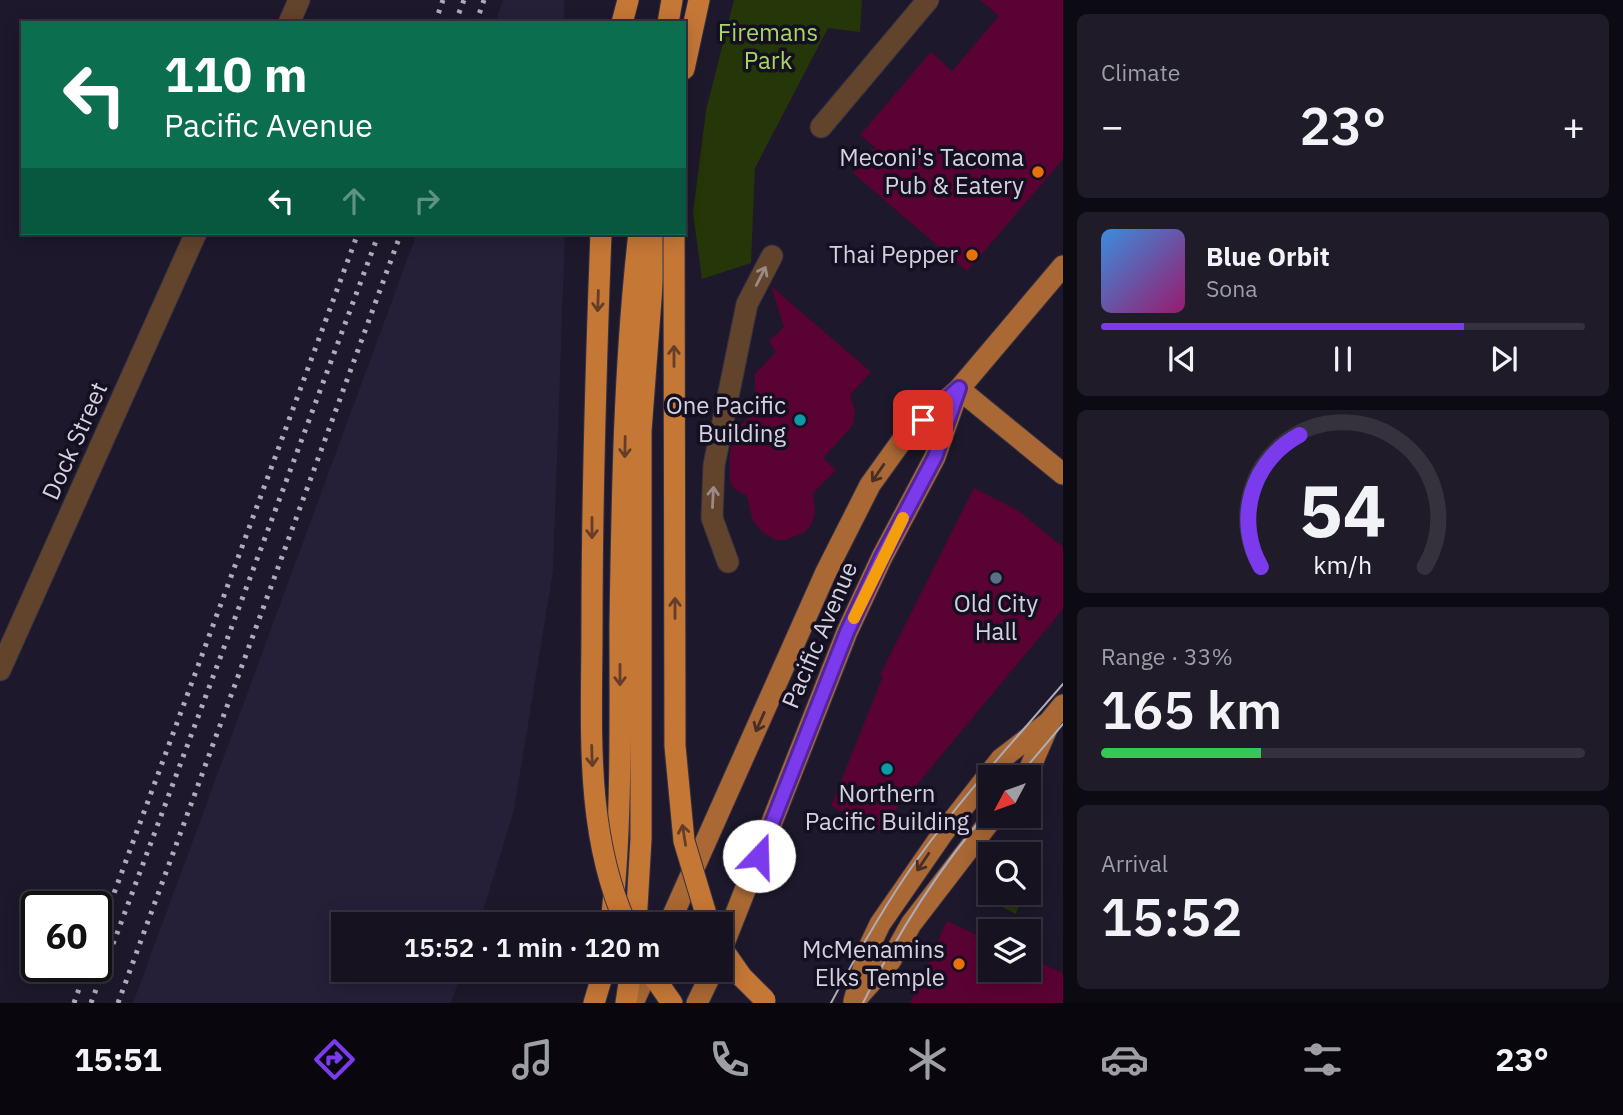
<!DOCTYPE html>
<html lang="en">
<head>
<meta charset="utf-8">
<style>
	body { margin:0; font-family:"IBM Plex Sans",sans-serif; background:#1f1b29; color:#f1f3f6; height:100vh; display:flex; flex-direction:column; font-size:26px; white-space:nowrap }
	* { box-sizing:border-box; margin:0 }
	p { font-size:23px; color:#9e9ea5 }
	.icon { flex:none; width:38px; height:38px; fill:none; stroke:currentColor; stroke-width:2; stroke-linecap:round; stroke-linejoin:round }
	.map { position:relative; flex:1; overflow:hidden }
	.sheet { display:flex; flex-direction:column; gap:14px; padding:14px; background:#0c0a12; width:560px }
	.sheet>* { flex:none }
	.banner { position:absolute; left:21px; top:21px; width:665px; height:214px; border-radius:0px; box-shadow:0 4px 18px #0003,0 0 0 2px #35323e; background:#0b6e4f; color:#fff; overflow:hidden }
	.needle { width:46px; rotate:229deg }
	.controls { position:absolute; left:978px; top:765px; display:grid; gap:14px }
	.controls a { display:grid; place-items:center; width:63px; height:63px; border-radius:0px; background:#161220; box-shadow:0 4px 18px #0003,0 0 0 2px #35323e; font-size:35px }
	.speed { position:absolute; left:21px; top:891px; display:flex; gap:14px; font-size:35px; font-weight:700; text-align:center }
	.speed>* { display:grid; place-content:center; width:91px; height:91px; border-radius:50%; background:#161220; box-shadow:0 4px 18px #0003,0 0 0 2px #35323e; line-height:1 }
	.speed .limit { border:4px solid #111; border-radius:10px; background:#fff; color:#111 }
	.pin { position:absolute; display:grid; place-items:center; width:60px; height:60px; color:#fff; margin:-30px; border-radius:14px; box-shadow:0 4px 10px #0006 }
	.me { position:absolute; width:77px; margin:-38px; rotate:21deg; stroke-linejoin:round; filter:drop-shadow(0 0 5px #0008) }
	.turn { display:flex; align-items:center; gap:24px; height:147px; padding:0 28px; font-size:32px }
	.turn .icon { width:91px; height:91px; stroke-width:2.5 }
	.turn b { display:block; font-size:49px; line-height:60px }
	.lanes { display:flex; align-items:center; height:66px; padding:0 28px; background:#0003; justify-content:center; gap:35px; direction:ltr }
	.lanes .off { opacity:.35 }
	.big { font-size:52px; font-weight:600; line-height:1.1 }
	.sheet .card { flex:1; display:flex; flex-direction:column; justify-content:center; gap:10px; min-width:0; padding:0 24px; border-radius:10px; background:#1f1b29 }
	.sheet .dial { align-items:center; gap:0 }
	.dial svg { height:182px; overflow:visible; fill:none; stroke:#35323e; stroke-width:7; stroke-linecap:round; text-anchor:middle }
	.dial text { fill:#f1f3f6; stroke:none }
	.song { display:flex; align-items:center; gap:21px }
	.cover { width:84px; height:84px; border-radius:10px; background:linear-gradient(135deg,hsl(210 70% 55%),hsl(320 70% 35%)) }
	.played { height:7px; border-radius:4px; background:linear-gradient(90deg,#7c3aed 75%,#35323e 75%) }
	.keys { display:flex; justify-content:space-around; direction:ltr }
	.heat { display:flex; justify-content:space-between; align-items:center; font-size:38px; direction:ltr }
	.charge { height:10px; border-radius:5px; background:linear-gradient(90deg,#34c759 33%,#35323e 0) }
	.trip { position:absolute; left:331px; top:912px; width:402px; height:70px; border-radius:0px; background:#161220; box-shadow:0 4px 18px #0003,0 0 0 2px #35323e; font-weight:600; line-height:70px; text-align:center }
	.tab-bar { display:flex; height:112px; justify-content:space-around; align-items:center; background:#09070d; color:#9e9ea5 }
	.tab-bar .icon { width:49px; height:49px }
	.tab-bar .selected { color:#7c3aed }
	.tab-bar b { font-size:32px; color:#f1f3f6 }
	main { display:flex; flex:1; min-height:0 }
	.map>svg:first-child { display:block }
	.built { fill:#261f38 }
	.green { fill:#253608 }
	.building { fill:#5b0234 }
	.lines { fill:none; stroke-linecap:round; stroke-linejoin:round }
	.minor-casing { stroke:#363244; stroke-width:23 }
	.major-casing { stroke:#363244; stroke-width:23 }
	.highway-casing { stroke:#363244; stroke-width:23 }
	.minor { stroke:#62432c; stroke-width:21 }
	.major { stroke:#a96834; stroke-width:21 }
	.highway { stroke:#c57736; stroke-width:21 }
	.tram { stroke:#afacba; stroke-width:2 }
	.rail { stroke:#afacba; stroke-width:5; stroke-dasharray:3.5 7; stroke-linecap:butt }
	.highway-bridge-casing { stroke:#363244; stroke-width:23; stroke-linecap:butt }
	.highway-bridge { stroke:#c57736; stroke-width:21 }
	.oneway { stroke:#9a8a85 }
	.oneway2 { stroke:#643e2a }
	.oneway3 { stroke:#482e28 }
	.route-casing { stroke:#51269a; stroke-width:18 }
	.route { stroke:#7c3aed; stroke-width:12 }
	.slow { stroke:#f59e0b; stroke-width:12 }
	.food-dot { fill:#e8710a; stroke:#140f21; stroke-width:2.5 }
	.culture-dot { fill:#0f9aa8; stroke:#140f21; stroke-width:2.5 }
	.service-dot { fill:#5c6f8a; stroke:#140f21; stroke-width:2.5 }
	.labels { text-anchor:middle; stroke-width:7; stroke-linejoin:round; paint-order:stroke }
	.park-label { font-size:24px; fill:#a6d660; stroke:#140f21 }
	.poi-label { font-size:24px; fill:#d3d1de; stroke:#140f21; text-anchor:end }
	.street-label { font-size:24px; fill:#d3d1de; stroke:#140f21 }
</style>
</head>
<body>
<main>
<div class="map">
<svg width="1063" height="1003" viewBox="0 0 1063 1003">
	<rect width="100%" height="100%" fill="#1d182b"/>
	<path class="built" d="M 503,0 L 564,0 L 564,23 L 495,23 Z
		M 417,233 L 565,233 L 553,571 L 514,810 L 479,924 L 343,924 L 343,970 L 463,970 L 451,1003 L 133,1003 Z"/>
	<path class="green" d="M 734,0 L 862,0 L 860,32 L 828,28 L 755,168 L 751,263 L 702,279 L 693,213 L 706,110 Z
		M 990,872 L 990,892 L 1023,893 L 1016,914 L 976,894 Z"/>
	<path class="building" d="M 980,0 L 1063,0 L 1063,159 L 967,271 L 853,173 L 875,147 L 860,135 L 931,52 L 952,71 L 999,16 Z
		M 771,286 L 871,372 L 850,395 L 855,411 L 853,425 L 823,458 L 836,470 L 813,493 L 815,513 L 812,523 L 805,532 L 786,540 L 776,540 L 762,532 L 752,519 L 747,496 L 733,488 L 730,480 L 730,454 L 734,433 L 759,406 L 755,390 L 755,374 L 776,352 L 769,341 L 784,327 Z
		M 974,488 L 1017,510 L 1063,547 L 1063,609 L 879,830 L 831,806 L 883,676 L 880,675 Z
		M 947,921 L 990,941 L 990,970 L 1029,970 L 1029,958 L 1063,973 L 1063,1003 L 910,1003 Z"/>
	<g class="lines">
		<g class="minor-casing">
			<path id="minor" d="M 289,23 L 299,0
				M 821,127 L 928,0
				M 728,562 L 712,518 L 714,465 L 747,304 L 772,256
				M 0,670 L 196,233"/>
		</g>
		<g class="major-casing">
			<path id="major" d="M 959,389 L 1063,474
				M 1026,777 L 1049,724
				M 669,924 L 826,572 L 870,485 L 903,439 L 959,389 L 1063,266
				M 721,951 L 847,632 L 882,557 L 935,457 L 958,391
				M 857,998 L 891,960 L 911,924 L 994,816
				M 854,1001 L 870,945 L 880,924 L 943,833 L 1001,759 L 1049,722 L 1063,705
				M 633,1003 L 648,970
				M 697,1003 L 713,970"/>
		</g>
		<g class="highway-casing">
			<path id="highway" d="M 622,23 L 628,0
				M 668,23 L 672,0
				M 684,69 L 699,0
				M 611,924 C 622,825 620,725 620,626 C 622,495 624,363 639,233
				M 636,924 L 641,839 L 641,431 L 656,233
				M 649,970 L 672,1003
				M 594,1003 L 604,970
				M 626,1003 L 631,970"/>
		</g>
		<use href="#minor" class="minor"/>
		<use href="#major" class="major"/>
		<use href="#highway" class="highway"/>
		<path class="tram" d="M 1018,777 L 1063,724
			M 831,1003 C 857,954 884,906 916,861 C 961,798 1013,742 1063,684
			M 863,1003 C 898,932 938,869 990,809"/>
		<path class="rail" d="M 435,23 L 443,0
			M 455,23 L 464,0
			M 476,23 L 484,0
			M 96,942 L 358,233
			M 74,1003 L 87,966
			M 91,1003 L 379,233
			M 118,1003 L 401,233"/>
		<g class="highway-bridge-casing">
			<path id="highway-bridge" d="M 601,233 C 596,364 592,495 592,626 C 592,725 584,831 626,924
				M 674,233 L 675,746 L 684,841 L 709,924
				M 721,947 L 742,977 L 765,1000"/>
		</g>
		<use href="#highway-bridge" class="highway-bridge"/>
	</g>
	<defs><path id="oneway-shaft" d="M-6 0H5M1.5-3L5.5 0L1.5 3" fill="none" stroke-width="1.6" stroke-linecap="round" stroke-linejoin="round" transform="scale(1.75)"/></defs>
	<g class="oneway">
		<use href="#oneway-shaft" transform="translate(761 276) rotate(-63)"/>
		<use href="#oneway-shaft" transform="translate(713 497) rotate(-87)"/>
	</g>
	<g class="oneway2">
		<use href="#oneway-shaft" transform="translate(598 301) rotate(92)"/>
		<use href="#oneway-shaft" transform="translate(674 356) rotate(-90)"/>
		<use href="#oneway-shaft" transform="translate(625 447) rotate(91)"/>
		<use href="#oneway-shaft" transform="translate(592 528) rotate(90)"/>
		<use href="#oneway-shaft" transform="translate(675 608) rotate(-90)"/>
		<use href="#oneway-shaft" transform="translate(620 675) rotate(90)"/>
		<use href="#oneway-shaft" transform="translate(592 756) rotate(88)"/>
		<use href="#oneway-shaft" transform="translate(684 835) rotate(-99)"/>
	</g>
	<g class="oneway3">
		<use href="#oneway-shaft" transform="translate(878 473) rotate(124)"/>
		<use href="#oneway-shaft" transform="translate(760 722) rotate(114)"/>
		<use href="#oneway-shaft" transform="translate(923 862) rotate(124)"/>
	</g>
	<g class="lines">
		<g class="route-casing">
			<path id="route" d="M 759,856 L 847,632 L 882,557 L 935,457 L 959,388 L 923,420"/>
		</g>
		<use href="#route" class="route"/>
		<path class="slow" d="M 854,618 L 903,518"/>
	</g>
	<g class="food-dot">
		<circle cx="1038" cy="172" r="7"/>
		<circle cx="972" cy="255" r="7"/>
		<circle cx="959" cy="964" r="7"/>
	</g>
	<g class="culture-dot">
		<circle cx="800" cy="420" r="7"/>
		<circle cx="887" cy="769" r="7"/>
	</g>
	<circle class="service-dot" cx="996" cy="578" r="7"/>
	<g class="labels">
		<g class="park-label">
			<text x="768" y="41">Firemans<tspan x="768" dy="28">Park</tspan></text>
		</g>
		<g class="poi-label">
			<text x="1024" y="166">Meconi's Tacoma<tspan x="1024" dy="28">Pub &amp; Eatery</tspan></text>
			<text x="958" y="263">Thai Pepper</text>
			<text x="786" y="414">One Pacific<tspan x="786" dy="28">Building</tspan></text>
			<text x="996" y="612" text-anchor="middle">Old City<tspan x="996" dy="28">Hall</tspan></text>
			<text x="887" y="802" text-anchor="middle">Northern<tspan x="887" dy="28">Pacific Building</tspan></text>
			<text x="945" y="958">McMenamins<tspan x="945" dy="28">Elks Temple</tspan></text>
		</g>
		<g class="street-label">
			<text transform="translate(75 441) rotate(-66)" y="8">Dock Street</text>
			<text transform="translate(820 635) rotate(-67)" y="8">Pacific Avenue</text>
		</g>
	</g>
</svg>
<div class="controls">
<a><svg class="needle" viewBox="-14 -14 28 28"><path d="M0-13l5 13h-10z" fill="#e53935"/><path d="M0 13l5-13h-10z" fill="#9e9ea5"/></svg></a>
<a><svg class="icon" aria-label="search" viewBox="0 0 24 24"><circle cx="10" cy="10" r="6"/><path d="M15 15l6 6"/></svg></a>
<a><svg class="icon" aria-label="layers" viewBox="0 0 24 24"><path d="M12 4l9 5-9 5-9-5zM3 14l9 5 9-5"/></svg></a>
</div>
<div class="speed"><div class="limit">60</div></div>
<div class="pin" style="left:923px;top:420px;background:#d93025"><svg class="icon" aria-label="arrive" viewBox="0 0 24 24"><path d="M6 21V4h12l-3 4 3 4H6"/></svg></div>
<svg class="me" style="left:759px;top:856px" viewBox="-20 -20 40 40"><circle r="19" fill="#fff"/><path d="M0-13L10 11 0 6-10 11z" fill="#7c3aed"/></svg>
<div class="trip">15:52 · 1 min · 120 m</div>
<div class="banner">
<div class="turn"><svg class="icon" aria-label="left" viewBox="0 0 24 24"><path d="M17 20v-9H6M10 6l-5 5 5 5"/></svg><div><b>110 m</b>Pacific Avenue</div></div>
<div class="lanes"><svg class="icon" aria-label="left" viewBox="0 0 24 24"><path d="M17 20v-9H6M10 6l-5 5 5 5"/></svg><svg class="icon off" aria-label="ahead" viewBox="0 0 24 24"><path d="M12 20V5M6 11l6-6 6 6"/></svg><svg class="icon off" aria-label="right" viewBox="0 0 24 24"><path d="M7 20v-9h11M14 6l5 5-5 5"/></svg></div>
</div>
</div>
<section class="sheet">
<div class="card"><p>Climate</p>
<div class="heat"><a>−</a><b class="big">23°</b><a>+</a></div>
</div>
<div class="card">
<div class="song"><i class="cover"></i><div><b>Blue Orbit</b><p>Sona</p></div></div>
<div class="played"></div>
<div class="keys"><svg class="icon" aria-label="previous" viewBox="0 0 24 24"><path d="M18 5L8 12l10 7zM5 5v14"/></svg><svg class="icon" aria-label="pause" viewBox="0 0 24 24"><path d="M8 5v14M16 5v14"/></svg><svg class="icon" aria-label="next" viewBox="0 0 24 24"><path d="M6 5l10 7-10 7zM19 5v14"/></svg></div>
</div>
<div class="card dial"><svg viewBox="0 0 100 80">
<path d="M14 69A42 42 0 1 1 86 69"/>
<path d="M14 69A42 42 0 0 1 31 11" stroke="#7c3aed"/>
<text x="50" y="56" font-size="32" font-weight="700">54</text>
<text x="50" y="72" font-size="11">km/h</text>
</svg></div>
<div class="card"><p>Range · 33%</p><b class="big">165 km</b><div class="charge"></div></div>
<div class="card"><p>Arrival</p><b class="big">15:52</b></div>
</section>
</main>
<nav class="tab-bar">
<b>15:51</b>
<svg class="icon selected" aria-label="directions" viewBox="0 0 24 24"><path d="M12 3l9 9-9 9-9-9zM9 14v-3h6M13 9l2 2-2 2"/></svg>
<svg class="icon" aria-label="music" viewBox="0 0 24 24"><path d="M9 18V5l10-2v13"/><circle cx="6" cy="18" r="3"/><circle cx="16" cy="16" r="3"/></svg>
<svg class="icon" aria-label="phone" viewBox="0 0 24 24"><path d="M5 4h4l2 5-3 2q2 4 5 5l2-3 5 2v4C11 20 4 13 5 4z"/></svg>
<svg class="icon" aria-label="climate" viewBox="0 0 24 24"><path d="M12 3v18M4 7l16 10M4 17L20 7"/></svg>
<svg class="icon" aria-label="car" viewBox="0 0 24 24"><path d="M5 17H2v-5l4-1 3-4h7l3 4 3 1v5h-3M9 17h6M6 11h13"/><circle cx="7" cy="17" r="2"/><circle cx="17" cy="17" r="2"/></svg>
<svg class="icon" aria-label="filters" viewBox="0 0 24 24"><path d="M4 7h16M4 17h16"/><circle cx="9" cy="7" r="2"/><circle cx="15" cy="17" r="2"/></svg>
<b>23°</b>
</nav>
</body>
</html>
